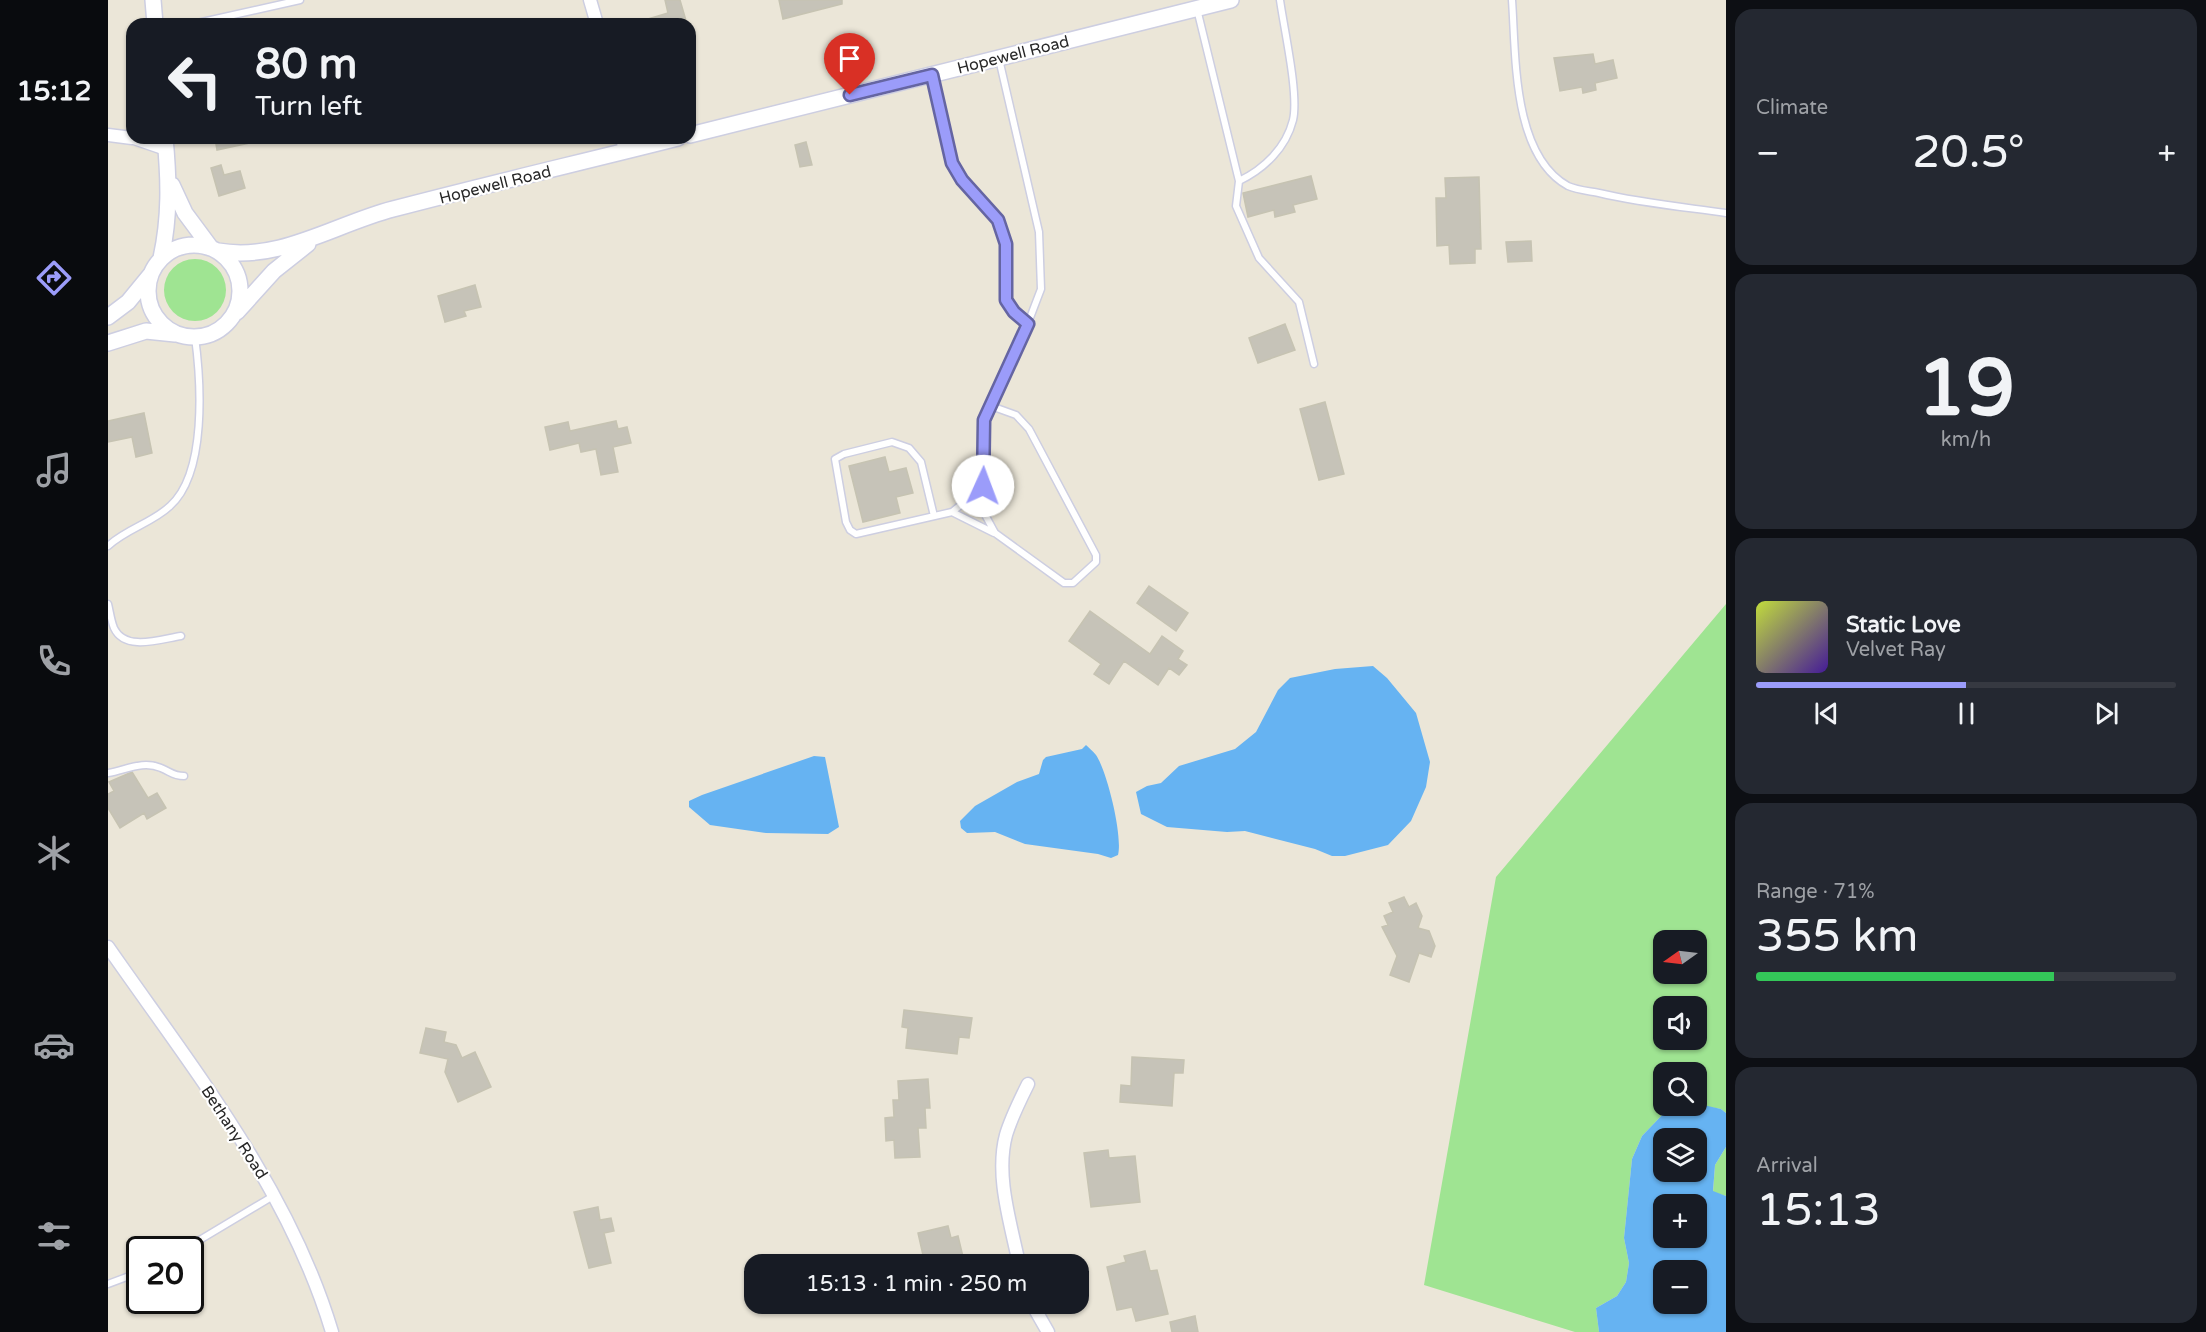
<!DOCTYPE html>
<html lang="en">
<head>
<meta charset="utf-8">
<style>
	body { margin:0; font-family:"Varela Round",sans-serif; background:#242831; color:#f1f3f6; height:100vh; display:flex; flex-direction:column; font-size:22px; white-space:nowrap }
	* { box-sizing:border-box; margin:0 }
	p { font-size:20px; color:#9ea1a6 }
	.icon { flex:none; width:33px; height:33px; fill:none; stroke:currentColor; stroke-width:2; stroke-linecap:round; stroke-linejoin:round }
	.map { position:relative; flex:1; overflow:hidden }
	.drawer { display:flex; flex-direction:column; gap:9px; padding:9px; background:#0d0f14; width:480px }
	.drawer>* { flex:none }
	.guide { position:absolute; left:18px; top:18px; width:570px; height:126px; border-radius:18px; box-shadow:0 2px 4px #0004; background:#171b24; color:#f1f3f6; overflow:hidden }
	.needle { width:39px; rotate:256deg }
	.fabs { position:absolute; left:1545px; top:930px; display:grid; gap:12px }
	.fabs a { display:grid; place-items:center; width:54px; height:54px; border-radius:12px; background:#171b24; box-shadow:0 2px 4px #0004; font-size:30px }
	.speed { position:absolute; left:18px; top:1236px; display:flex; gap:12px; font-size:30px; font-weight:700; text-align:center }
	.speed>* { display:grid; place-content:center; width:78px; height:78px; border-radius:50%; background:#171b24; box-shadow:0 2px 4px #0004; line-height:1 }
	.speed .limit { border:3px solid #111; border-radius:9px; background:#fff; color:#111 }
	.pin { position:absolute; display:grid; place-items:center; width:51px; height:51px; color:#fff; margin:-62px -26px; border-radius:50% 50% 50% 0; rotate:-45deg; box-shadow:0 0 6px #0007 }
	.pin .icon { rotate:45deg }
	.me { position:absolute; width:66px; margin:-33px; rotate:2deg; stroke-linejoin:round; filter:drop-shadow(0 0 4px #0008) }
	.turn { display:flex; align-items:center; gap:21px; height:126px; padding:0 30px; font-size:27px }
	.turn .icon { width:78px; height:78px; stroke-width:2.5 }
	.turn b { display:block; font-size:42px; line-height:51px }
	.big { font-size:45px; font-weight:600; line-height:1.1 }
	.drawer .widget { flex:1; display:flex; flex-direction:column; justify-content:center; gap:9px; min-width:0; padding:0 21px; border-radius:18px; background:#242831 }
	.drawer .dial { align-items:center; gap:0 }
	.dial b { font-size:78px; line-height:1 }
	.song { display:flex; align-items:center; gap:18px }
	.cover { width:72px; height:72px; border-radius:9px; background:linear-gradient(135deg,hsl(70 70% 55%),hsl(260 70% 35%)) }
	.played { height:6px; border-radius:3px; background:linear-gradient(90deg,#9b9cfa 50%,#363941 50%) }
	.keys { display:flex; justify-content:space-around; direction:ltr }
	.heat { display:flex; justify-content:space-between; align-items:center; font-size:33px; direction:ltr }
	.charge { height:9px; border-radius:4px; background:linear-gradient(90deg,#34c759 71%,#363941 0) }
	.trip { position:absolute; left:636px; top:1254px; width:345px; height:60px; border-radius:18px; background:#171b24; box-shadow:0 2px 4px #0004; font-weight:600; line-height:60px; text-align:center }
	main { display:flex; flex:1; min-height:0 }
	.tab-bar { display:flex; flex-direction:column; width:108px; justify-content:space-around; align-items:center; background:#090b0e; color:#9ea1a6 }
	.tab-bar .icon { width:42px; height:42px }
	.tab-bar .selected { color:#9b9cfa }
	.tab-bar b { font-size:27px; color:#f1f3f6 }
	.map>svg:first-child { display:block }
	.green { fill:#9fe492; fill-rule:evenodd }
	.water { fill:#66b3f2; fill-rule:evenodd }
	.building { fill:#c6c3b8; stroke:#c6c3b2; stroke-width:1.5 }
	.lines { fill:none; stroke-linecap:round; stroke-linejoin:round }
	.service-casing { stroke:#cdcee1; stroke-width:9 }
	.minor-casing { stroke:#cdcee1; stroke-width:15 }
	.tertiary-casing { stroke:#cdcee1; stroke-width:18 }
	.service { stroke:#fff; stroke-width:6 }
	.minor { stroke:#fff; stroke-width:12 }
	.tertiary { stroke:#fff; stroke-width:15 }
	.route-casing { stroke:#6565a2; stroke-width:15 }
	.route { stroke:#9b9cfa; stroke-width:10 }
	.labels { text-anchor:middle; stroke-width:4.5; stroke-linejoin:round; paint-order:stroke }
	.street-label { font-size:16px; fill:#272727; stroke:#fff }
</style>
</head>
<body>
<main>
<nav class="tab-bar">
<b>15:12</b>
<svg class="icon selected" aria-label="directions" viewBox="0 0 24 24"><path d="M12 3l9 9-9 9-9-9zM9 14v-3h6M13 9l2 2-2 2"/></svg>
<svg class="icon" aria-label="music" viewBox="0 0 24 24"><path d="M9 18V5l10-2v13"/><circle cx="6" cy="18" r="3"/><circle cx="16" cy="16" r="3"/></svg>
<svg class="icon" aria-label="phone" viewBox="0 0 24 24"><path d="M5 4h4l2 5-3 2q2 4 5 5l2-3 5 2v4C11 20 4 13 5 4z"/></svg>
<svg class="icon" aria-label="climate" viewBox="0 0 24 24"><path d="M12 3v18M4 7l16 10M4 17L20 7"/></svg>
<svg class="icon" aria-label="car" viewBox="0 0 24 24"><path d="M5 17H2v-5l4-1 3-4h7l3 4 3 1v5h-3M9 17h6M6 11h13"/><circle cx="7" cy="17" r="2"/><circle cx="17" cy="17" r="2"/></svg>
<svg class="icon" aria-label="filters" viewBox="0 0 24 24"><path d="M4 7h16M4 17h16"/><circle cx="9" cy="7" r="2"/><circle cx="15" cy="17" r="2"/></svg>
</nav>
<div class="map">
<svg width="1618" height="1332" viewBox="0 0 1618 1332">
	<rect width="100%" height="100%" fill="#ebe6d8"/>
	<path class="green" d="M56 290a31 31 0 1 1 62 0a31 31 0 1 1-62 0Z
		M 1618,604 L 1618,1113 L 1613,1109 L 1589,1105 L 1588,1072 L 1556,1072 L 1556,1106 L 1584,1106 L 1557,1112 L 1534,1136 L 1524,1159 L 1516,1238 L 1521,1263 L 1518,1282 L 1509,1296 L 1488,1308 L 1491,1332 L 1467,1332 L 1316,1285 L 1388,877 ZM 1556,940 L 1588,940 L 1588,974 L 1556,974 ZM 1556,1006 L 1588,1006 L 1588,1040 L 1556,1040 Z
		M 1618,1147 L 1618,1196 L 1605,1192 L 1607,1165 Z"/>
	<path class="water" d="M 1265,666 L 1279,678 L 1308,713 L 1322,762 L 1318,787 L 1303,821 L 1280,845 L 1237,856 L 1224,856 L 1207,849 L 1137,831 L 1119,832 L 1059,827 L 1033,814 L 1028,792 L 1039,786 L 1053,783 L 1071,766 L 1127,749 L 1148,732 L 1170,690 L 1182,678 L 1227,669 Z
		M 978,745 C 981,748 985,751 988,755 C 999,771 1015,836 1010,855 L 1003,858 L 990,854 L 917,844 L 887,832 L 859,833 L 853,828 L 852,821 L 867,806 L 909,782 L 931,774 L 935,760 L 938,757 L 974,749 Z
		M 706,756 L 717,757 L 731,827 L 720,834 L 658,833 L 602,825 L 581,807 L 581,801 L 594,795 Z
		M 1591,1104 L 1613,1109 L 1618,1113 L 1618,1147 L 1607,1165 L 1605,1191 L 1618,1196 L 1618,1332 L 1491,1332 L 1488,1308 L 1509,1296 L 1518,1282 L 1521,1263 L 1516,1238 L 1524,1159 L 1534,1136 L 1557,1112 ZM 1556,1138 L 1588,1138 L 1588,1172 L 1556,1172 ZM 1556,1204 L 1588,1204 L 1588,1238 L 1556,1238 ZM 1556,1270 L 1588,1270 L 1588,1304 L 1556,1304 Z"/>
	<path class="building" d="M 557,0 L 572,0 L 579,24 L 533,24 L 533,21 L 560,13 Z
		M 671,0 L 734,0 L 734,4 L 675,19 Z
		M 1485,54 L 1487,64 L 1505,60 L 1509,78 L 1487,83 L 1488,90 L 1475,93 L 1474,87 L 1452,91 L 1446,58 Z
		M 107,138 L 141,138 L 142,143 L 109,150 Z
		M 698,142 L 704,165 L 692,167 L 687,145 Z
		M 113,165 L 116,175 L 132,171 L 137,188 L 111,196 L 103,168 Z
		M 1203,176 L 1209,199 L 1185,205 L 1187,212 L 1167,217 L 1166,210 L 1140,217 L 1135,193 Z
		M 1371,177 L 1373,249 L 1367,249 L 1367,263 L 1342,264 L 1341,245 L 1329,246 L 1328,198 L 1338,198 L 1337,178 Z
		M 1423,241 L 1424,261 L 1400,262 L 1398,242 Z
		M 367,285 L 373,307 L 356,311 L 358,316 L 337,322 L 330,296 Z
		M 1177,324 L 1187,350 L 1150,363 L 1141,338 Z
		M 1217,402 L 1236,474 L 1211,480 L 1192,409 Z
		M 36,413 L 44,453 L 28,457 L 24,437 L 0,442 L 0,421 Z
		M 508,421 L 510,429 L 519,427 L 523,443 L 505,447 L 510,472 L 493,475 L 488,449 L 473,452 L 471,443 L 442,450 L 437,427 L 460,422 L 462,431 Z
		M 777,457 L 781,472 L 798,468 L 805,493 L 788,497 L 792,513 L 755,522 L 741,466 Z
		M 1041,586 L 1080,613 L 1068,631 L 1029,603 Z
		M 982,611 L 1042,654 L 1054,636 L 1075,651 L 1070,659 L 1079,665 L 1071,675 L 1061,668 L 1050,685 L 1016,661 L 1001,684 L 986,674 L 993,664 L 961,641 Z
		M 24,772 L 40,798 L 49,793 L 58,808 L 39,819 L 36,813 L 12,828 L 0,808 L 0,794 L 6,791 L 1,782 Z
		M 1296,897 L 1301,907 L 1308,903 L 1314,916 L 1310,928 L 1321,931 L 1327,946 L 1323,957 L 1311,953 L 1301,982 L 1282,975 L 1289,956 L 1274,927 L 1280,925 L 1276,916 L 1285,912 L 1281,903 Z
		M 796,1010 L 864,1018 L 861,1038 L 851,1037 L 849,1054 L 798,1048 L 800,1028 L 794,1027 Z
		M 318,1028 L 338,1032 L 336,1042 L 348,1045 L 354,1058 L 367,1052 L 383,1087 L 350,1102 L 337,1072 L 340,1059 L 312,1053 Z
		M 1024,1057 L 1076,1060 L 1075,1073 L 1066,1073 L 1064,1106 L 1012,1102 L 1013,1085 L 1023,1086 Z
		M 820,1079 L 822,1108 L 817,1108 L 818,1128 L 810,1128 L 812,1157 L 787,1158 L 786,1140 L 778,1141 L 777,1118 L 786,1117 L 785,1100 L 791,1100 L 790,1081 Z
		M 1000,1150 L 1001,1158 L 1027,1156 L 1032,1202 L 983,1207 L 976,1153 Z
		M 490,1207 L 492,1220 L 503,1218 L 506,1231 L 496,1233 L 503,1263 L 481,1268 L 466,1212 Z
		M 840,1226 L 843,1238 L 850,1236 L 856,1261 L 852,1264 L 817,1264 L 810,1233 Z
		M 1037,1251 L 1042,1271 L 1049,1270 L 1060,1314 L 1028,1321 L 1024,1307 L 1009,1310 L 999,1267 L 1018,1262 L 1016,1256 Z
		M 1087,1316 L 1090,1332 L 1064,1332 L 1062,1322 Z"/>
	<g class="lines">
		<g class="service-casing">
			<path id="service" d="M 1404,0 C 1408,55 1404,155 1460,186 C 1469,190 1481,191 1491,193 C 1533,203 1576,207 1618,213
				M 1089,9 L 1131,181 L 1128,206 L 1151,258 L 1191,302 L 1206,364
				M 85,24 L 192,0
				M 824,75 C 833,108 835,148 852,177 C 863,197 887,210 894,232 C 902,255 894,277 898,300 L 919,324
				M 1131,181 C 1156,169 1178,148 1185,120 C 1191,94 1176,29 1172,0
				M 883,406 L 908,415 L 921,429 L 988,555 L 988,562 L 965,583 L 956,583 L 887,533 L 874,509 L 877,420 L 909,352 L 933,289 L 931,232 L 891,59
				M 844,512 L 886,533
				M 826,516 L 813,462 L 801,448 L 784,442 L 736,454 L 727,459 L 738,522 L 742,530 L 748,534 L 844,512 L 875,487
				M 0,546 C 18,529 44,523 62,506 C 99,473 93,382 87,337
				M 0,604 C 2,612 3,621 6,628 C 17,652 53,639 73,636
				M 0,773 C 18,770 35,760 53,768 C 63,772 65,776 76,776
				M 75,1250 L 167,1195
				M 0,1284 L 32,1272"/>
		</g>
		<g class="minor-casing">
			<path id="minor" d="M 482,0 L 489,24
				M 0,135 L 24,138
				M 26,138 L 58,149
				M 514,138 L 517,151
				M 0,947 C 85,1069 181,1188 224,1332
				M 911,1264 C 903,1224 887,1176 898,1135 C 903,1118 912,1100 920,1084
				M 924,1304 L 940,1332"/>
		</g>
		<g class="tertiary-casing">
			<path id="tertiary" d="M 45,0 L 47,24
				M 582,135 L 1123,0
				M 64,185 L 77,213 L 103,248
				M40 291a46 46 0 1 1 92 0a46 46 0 1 1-92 0Z
				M 110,251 C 172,262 227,224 285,209 C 380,184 475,162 570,138
				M 53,258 C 62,217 61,180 57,138
				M 129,312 L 166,271 L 200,244
				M 0,317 L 20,302 L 43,274
				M 0,343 L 38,331 L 67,334"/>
		</g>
		<use href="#service" class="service"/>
		<use href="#minor" class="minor"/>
		<use href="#tertiary" class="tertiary"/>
	</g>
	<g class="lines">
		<g class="route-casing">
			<path id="route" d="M 742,95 L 824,75 L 844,163 L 854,180 L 890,220 L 898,244 L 898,300 L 906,312 L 920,324 L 876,420 L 875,486"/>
		</g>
		<use href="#route" class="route"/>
	</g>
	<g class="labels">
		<g class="street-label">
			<text transform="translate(905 54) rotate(-14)" y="6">Hopewell Road</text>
			<text transform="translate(387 184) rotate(-14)" y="6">Hopewell Road</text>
			<text transform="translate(127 1132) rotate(57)" y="6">Bethany Road</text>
		</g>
	</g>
</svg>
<div class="fabs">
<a><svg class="needle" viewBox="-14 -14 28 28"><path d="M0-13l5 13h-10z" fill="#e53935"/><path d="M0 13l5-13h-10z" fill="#9ea1a6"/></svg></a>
<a><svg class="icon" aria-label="sound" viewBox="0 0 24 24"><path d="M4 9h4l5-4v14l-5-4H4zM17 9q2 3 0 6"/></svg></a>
<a><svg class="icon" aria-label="search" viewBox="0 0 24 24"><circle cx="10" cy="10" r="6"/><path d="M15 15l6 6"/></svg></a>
<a><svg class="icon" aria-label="layers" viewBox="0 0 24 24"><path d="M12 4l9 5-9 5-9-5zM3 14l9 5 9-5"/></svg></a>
<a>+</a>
<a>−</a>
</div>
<div class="speed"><div class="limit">20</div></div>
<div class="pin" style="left:742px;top:95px;background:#d93025"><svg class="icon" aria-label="arrive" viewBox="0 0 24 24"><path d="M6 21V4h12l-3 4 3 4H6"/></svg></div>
<svg class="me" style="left:875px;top:486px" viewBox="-20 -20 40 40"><circle r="19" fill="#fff"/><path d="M0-13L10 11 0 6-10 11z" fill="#9b9cfa"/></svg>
<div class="trip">15:13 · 1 min · 250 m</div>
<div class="guide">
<div class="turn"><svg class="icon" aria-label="left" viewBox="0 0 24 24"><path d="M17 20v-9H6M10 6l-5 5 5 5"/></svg><div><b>80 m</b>Turn left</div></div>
</div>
</div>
<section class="drawer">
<div class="widget"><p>Climate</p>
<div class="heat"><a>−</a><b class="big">20.5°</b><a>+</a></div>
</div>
<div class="widget dial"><b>19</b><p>km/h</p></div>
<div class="widget">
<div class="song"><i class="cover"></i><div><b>Static Love</b><p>Velvet Ray</p></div></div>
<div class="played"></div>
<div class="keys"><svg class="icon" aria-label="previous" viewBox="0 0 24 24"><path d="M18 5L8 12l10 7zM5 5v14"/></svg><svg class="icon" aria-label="pause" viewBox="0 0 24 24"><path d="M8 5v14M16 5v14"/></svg><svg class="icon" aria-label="next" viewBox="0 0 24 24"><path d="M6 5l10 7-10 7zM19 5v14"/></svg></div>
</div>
<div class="widget"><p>Range · 71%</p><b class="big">355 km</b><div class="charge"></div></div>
<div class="widget"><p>Arrival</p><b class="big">15:13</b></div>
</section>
</main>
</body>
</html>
